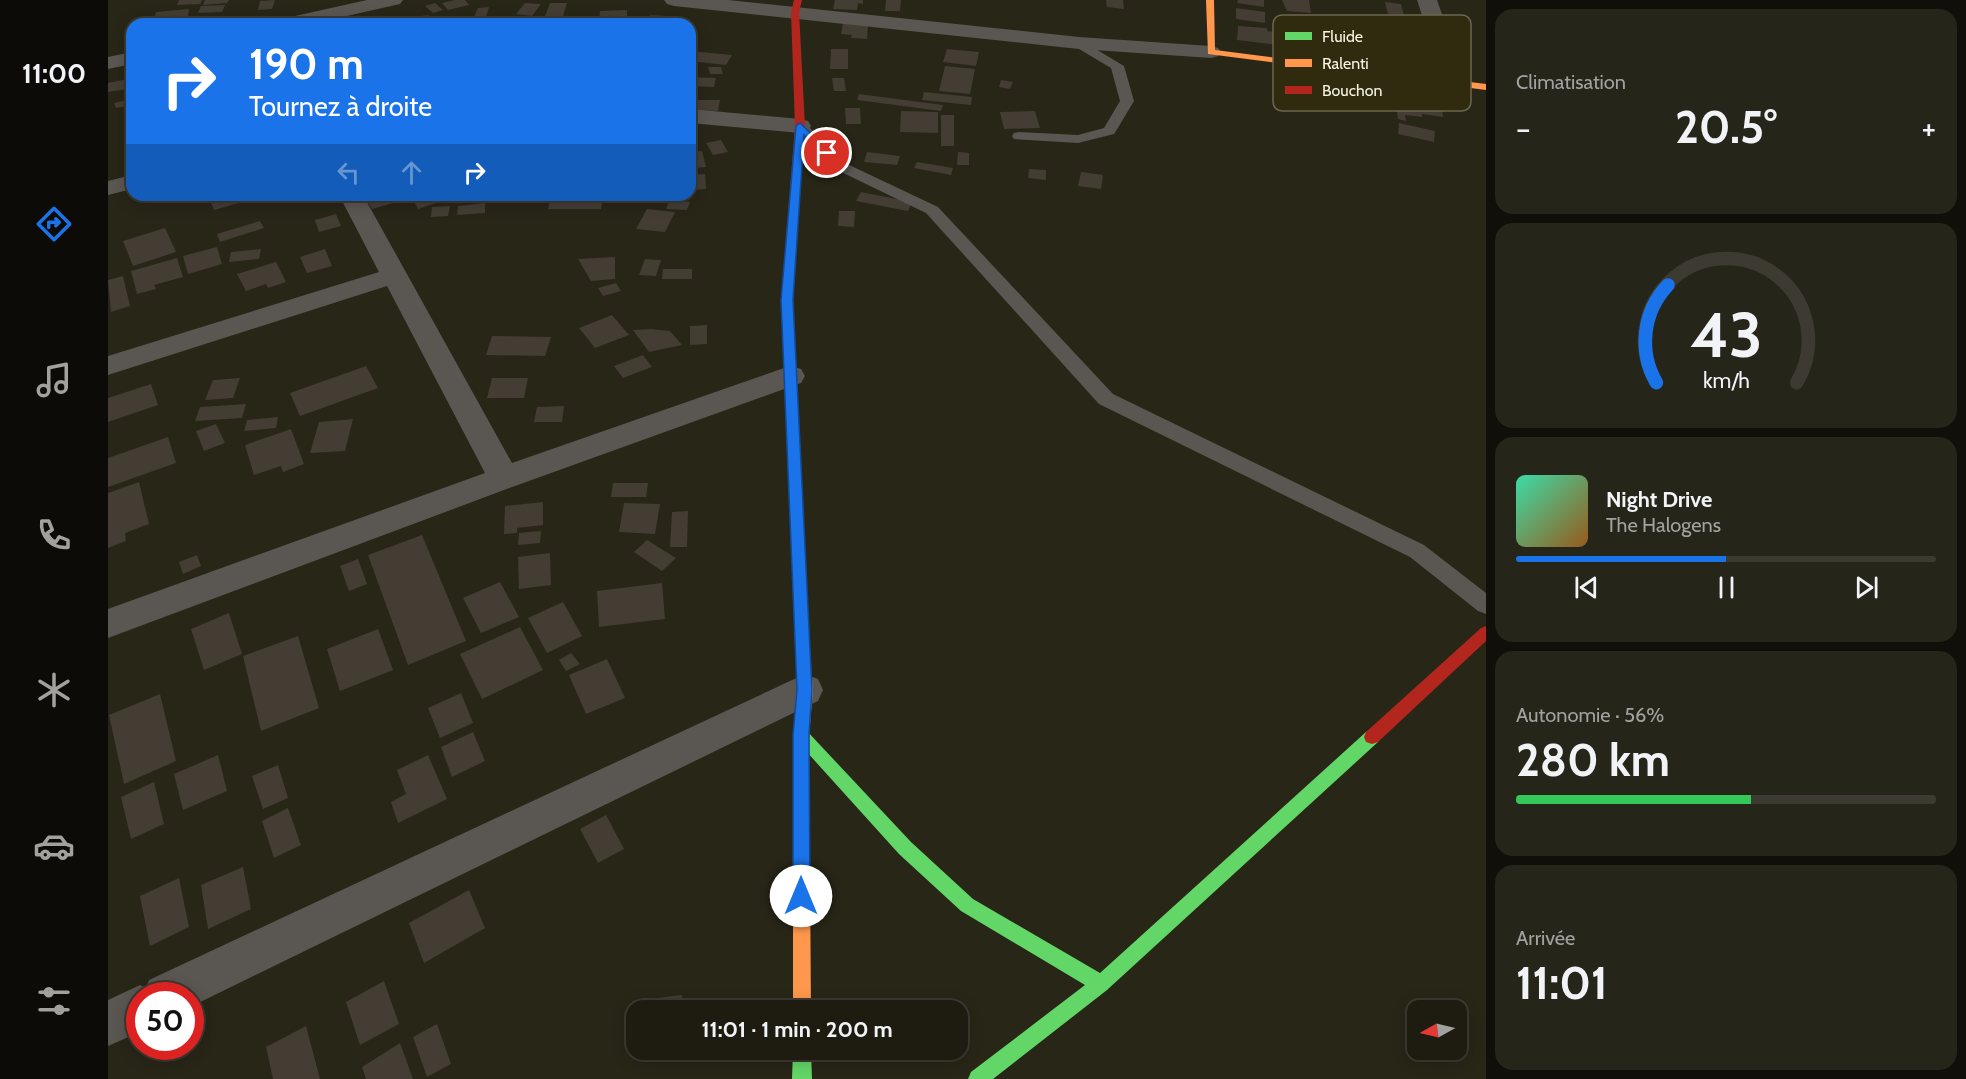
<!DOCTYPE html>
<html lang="fr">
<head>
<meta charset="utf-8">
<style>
	body { margin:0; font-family:Cabin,sans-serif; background:#26251a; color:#f1f3f6; height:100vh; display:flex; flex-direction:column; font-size:22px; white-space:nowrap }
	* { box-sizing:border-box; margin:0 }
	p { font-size:20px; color:#a1a19f }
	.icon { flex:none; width:33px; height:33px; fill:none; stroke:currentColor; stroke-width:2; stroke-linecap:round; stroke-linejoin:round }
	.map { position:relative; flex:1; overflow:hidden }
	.details { display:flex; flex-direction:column; gap:9px; padding:9px; background:#100f09; width:480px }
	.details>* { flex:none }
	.banner { position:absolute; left:18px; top:18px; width:570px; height:183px; border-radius:18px; box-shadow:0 3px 15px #0003,0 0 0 2px #3c3a31; background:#1a73e8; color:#fff; overflow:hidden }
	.needle { width:39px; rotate:262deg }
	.buttons { position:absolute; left:1299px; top:1000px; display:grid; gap:12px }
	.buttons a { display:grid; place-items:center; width:60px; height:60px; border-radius:12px; background:#1e1c11; box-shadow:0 3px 15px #0003,0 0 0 2px #3c3a31; font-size:30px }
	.speed { position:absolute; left:18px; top:982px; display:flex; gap:12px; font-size:30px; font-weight:700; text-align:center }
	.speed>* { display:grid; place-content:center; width:78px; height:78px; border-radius:50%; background:#1e1c11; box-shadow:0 3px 15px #0003,0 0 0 2px #3c3a31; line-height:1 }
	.speed .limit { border:9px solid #d22; background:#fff; color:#111 }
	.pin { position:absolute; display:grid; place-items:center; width:51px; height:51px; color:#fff; margin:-26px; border:3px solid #fff; border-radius:50%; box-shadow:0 2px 6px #0007 }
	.me { position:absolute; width:66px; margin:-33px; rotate:0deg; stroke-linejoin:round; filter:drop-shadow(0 0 4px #0008) }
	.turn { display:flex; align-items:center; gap:21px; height:126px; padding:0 24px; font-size:27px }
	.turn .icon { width:78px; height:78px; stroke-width:2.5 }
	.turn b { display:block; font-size:42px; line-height:51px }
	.lanes { display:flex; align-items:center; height:57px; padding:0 24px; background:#0003; justify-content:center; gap:30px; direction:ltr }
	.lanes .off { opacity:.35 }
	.big { font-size:45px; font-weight:800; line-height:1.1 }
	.details .widget { flex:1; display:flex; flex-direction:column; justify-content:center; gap:9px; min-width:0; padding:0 21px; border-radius:18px; background:#26251a }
	.details .dial { align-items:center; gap:0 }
	.dial svg { height:156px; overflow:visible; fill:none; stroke:#3c3a31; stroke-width:7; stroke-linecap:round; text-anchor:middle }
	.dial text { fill:#f1f3f6; stroke:none }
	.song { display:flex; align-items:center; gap:18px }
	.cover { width:72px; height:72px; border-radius:9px; background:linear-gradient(135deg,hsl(160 70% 55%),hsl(30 70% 35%)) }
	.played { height:6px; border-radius:3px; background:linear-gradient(90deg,#1a73e8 50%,#3c3a31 50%) }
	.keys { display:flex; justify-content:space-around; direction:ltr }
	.heat { display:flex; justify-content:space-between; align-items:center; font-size:33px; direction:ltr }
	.charge { height:9px; border-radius:4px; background:linear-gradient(90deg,#34c759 56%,#3c3a31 0) }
	.trip { position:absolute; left:518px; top:1000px; width:342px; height:60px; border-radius:18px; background:#1e1c11; box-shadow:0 3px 15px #0003,0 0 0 2px #3c3a31; font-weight:800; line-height:60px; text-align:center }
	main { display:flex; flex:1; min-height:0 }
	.tabs { display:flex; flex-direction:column; width:108px; justify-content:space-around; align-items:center; background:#0c0b07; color:#a1a19f }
	.tabs .icon { width:42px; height:42px }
	.tabs .current { color:#1a73e8 }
	.tabs b { font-size:27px; color:#f1f3f6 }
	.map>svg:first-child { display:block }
	.building { fill:#433d34 }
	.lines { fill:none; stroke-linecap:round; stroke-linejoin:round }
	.lane { fill:#5a5652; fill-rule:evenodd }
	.street { fill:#5a5652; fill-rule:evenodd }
	.fast { fill:#63d668; fill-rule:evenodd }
	.slow { fill:#ff974d; fill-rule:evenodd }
	.jam { fill:#b3261e; fill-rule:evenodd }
	.route { fill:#1a73e8; stroke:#114b97; stroke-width:1.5 }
	.key { fill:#302b0f; stroke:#6c674f; stroke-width:1.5 }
	.key-label { font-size:16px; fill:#f7f4e3 }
</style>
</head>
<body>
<main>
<nav class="tabs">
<b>11:00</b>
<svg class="icon current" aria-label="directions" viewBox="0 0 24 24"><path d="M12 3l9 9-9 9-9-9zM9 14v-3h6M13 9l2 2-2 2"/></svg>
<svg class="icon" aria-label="music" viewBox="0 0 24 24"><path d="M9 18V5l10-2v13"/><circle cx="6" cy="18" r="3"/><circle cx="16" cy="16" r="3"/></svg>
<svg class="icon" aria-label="phone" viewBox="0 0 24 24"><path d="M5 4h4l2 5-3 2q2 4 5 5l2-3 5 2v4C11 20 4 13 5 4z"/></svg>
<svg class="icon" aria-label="climate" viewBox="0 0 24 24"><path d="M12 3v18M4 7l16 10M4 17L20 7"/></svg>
<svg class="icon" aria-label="car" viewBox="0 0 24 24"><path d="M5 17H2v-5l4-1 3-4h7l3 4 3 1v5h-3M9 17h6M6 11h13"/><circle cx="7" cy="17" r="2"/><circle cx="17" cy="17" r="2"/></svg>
<svg class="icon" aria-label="filters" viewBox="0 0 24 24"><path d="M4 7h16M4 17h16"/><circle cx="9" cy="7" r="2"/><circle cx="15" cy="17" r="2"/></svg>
</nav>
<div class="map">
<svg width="1378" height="1079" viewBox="0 0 1378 1079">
	<rect width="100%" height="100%" fill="#282617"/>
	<path class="building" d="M 71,0 L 94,0 L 92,4 L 69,5 Z
		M 97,0 L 121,0 L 119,3 L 95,5 Z
		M 167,0 L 164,9 L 150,10 L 152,1 Z
		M 347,0 L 357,0 L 361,5 L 340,10 L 334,3 Z
		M 727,0 L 755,0 L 755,4 L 750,3 L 749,10 L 725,9 Z
		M 778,0 L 793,0 L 792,11 L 777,11 Z
		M 998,0 L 1015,0 L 1016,9 L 999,7 Z
		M 1130,0 L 1156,0 L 1156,7 L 1129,3 Z
		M 1174,0 L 1201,0 L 1203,13 L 1179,11 Z
		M 1277,2 L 1293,4 L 1296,15 L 1280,14 Z
		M 327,3 L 335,10 L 325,13 L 317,6 Z
		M 417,3 L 433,4 L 424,16 L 408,14 Z
		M 442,3 L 459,3 L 455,16 L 437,16 Z
		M 117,5 L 114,12 L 90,13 L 93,6 Z
		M 381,7 L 378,17 L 366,17 L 370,8 Z
		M 1128,8 L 1157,12 L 1157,23 L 1128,19 Z
		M 81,9 L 80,16 L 46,20 L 48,12 Z
		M 519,10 L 519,24 L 491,24 L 492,11 Z
		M 321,15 L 322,21 L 298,24 L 297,18 Z
		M 542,15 L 559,16 L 556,24 L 539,24 Z
		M 735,23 L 760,24 L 759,39 L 743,38 L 744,35 L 733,34 Z
		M 1130,26 L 1159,28 L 1159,31 L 1168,32 L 1170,45 L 1129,40 Z
		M 723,49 L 740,49 L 740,69 L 722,69 Z
		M 839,49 L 871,52 L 868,66 L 835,62 Z
		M 582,51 L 624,55 L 618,65 L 582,61 Z
		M 837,66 L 867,69 L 862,94 L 831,91 Z
		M 600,67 L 613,67 L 615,74 L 602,74 Z
		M 582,77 L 608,78 L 606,87 L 582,86 Z
		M 724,78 L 736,78 L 738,91 L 726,91 Z
		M 19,79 L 19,89 L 0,92 L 0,83 Z
		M 893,80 L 905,82 L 902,89 L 891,87 Z
		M 816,92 L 864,97 L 863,105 L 814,100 Z
		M 751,94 L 835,105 L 833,111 L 749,100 Z
		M 24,99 L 24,105 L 8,108 L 6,103 Z
		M 582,100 L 612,100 L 610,111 L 582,110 Z
		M 1288,103 L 1334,109 L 1335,117 L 1314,114 L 1314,117 L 1297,115 L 1298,121 L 1290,119 Z
		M 737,108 L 752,108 L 753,124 L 738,124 Z
		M 793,111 L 830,112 L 830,133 L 792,132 Z
		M 927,111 L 932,128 L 896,129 L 892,112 Z
		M 833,115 L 846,115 L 846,146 L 833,146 Z
		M 1291,123 L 1327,131 L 1326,142 L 1290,134 Z
		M 613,140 L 620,152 L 605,155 L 598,143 Z
		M 594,151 L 598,167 L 584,168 L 582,152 Z
		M 759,152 L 792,156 L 789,165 L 756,162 Z
		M 850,152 L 861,153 L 861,165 L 849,165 Z
		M 809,162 L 845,168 L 843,175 L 806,168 Z
		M 921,169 L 938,170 L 938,180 L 920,178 Z
		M 973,172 L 995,175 L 993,189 L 970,186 Z
		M 597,174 L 598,189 L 582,190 L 582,175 Z
		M 753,192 L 804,202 L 800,211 L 748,201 Z
		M 100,195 L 136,195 L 138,201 L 106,210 Z
		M 288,195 L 292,201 L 264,209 L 256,196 Z
		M 302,195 L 327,195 L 331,202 L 310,209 Z
		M 511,195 L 540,195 L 537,203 L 508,201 Z
		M 443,196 L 495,196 L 493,209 L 440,209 Z
		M 561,201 L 582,202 L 579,210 L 558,209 Z
		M 377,203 L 377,213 L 349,215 L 350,206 Z
		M 342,206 L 340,216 L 323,217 L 324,207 Z
		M 539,209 L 567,212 L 557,232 L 528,229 Z
		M 731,211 L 747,211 L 746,227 L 730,226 Z
		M 228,214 L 233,226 L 211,232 L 207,220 Z
		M 152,221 L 156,228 L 112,242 L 109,234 Z
		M 57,228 L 68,252 L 25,266 L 15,241 Z
		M 109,247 L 114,264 L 80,274 L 75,256 Z
		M 153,249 L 151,259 L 121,262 L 123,252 Z
		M 217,249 L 224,266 L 199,273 L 192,257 Z
		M 507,257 L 507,279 L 483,281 L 470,259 Z
		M 69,258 L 75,277 L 46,285 L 48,289 L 29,294 L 23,271 Z
		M 537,259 L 553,260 L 548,276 L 531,275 Z
		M 168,262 L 178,282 L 160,288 L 158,284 L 138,291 L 129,274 Z
		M 555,269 L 584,269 L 584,279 L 554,279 Z
		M 15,276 L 22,306 L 3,312 L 0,280 Z
		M 508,283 L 513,291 L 495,296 L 490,288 Z
		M 504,315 L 521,335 L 487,348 L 471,328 Z
		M 599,325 L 599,344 L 582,345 L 582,326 Z
		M 543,329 L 562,331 L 574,345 L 541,352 L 525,330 Z
		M 384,336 L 443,337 L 437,356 L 378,355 Z
		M 535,355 L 544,367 L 515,378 L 506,366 Z
		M 258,366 L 270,388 L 192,416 L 182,393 Z
		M 132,378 L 125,398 L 97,400 L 105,380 Z
		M 384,378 L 420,378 L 416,398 L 379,398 Z
		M 43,384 L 50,405 L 0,422 L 0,398 Z
		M 138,404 L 134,418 L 87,421 L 92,407 Z
		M 456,406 L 454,422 L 426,422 L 429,407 Z
		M 170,417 L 168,428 L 136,431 L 139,420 Z
		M 245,419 L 237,451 L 202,453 L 211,422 Z
		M 108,424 L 117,443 L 96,451 L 88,431 Z
		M 183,429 L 196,464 L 175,472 L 173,466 L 146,475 L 137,445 Z
		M 60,437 L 68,463 L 0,487 L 0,458 Z
		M 31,482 L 41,524 L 17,533 L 18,541 L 0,548 L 0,493 Z
		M 505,483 L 540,483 L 538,497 L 503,497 Z
		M 435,502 L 435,525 L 409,528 L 409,533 L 396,534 L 397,506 Z
		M 516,503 L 552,504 L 547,534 L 511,532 Z
		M 580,511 L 579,547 L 562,547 L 564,512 Z
		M 433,531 L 432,543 L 410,545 L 411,533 Z
		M 314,535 L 358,641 L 300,665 L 260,555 Z
		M 539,540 L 568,558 L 554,571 L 526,552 Z
		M 442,553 L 443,585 L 411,589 L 410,557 Z
		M 89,555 L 93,566 L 75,574 L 71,562 Z
		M 250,559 L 259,584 L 241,591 L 232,566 Z
		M 392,582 L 411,617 L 373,633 L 355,598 Z
		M 554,583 L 557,619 L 491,627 L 489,591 Z
		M 455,602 L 474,636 L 439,653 L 420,618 Z
		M 121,613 L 134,654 L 96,670 L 83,629 Z
		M 412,627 L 435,670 L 374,699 L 352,654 Z
		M 270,629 L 285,670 L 232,691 L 219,649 Z
		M 190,636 L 211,708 L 153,731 L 135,656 Z
		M 463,653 L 472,664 L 458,671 L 451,660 Z
		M 499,659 L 517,698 L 478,714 L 461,675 Z
		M 353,693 L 365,723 L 332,738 L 320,708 Z
		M 52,694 L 68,761 L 16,784 L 1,715 Z
		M 365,732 L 377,761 L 344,777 L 333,747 Z
		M 110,755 L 119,791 L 75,810 L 66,774 Z
		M 320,755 L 339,799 L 290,823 L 283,802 L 298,794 L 289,770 Z
		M 170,765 L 180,798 L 155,809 L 144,776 Z
		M 46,782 L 56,824 L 23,839 L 13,797 Z
		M 180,808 L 193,845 L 166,858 L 154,821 Z
		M 498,815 L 516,849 L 490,863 L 472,829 Z
		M 135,867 L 143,909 L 100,929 L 93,885 Z
		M 71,878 L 81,927 L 42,946 L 32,896 Z
		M 361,890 L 377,928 L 316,963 L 301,923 Z
		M 276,981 L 291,1024 L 252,1045 L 238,1002 Z
		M 574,995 L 575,1011 L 527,1011 L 527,1001 Z
		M 329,1024 L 343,1064 L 319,1077 L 305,1037 Z
		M 198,1026 L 212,1079 L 165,1079 L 158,1047 Z
		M 292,1043 L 305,1079 L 258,1079 L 254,1067 Z"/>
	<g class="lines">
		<path class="lane" d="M 971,39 L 1016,66 L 1026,101 L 1008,131 L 1006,134 L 970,143 L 906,139 L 904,136 L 906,133 L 911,132 L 970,135 L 996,128 L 1012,101 L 1003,68 L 966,46 L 965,43 L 966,40 Z
			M 692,122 L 697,123 L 737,163 L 830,207 L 1005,394 L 1316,545 L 1378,593 L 1378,614 L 1370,611 L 1302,557 L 991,404 L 818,213 L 727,169 L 687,129 L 685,126 Z"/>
		<path class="street" d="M 259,0 L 295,0 L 292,4 L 203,24 L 166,24 L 169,20 Z
			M 556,0 L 620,0 L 971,37 L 1103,46 L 1110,48 L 1113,52 L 1110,56 L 1103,58 L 971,49 L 566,6 L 559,4 Z
			M 1309,0 L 1329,0 L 1358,83 L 1355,88 L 1347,89 L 1339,88 L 1336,83 Z
			M 24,52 L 24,64 L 0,69 L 0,57 Z
			M 582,109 L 692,119 L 700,121 L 703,126 L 700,131 L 692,133 L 582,123 Z
			M 24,175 L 24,189 L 0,195 L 0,181 Z
			M 231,195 L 255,195 L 404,463 L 673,369 L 683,366 L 693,369 L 697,376 L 693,383 L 407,486 L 0,638 L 0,609 L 377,473 L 279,286 L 0,375 L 0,356 L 271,272 Z
			M 697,674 L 710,679 L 715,690 L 710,701 L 82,1007 L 82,996 L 32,996 L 32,1032 L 0,1046 L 0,1000 L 32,985 L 38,988 L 41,980 Z"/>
		<path class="fast" d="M 684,224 L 689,227 L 684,300 L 702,657 L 700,661 L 695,663 L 690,661 L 688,657 L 674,300 L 679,227 Z
			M 693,728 L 698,730 L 803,842 L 865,899 L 992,973 L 1258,732 L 1264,730 L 1270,732 L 1272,737 L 1270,742 L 999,990 L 885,1079 L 860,1079 L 863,1072 L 977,985 L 853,911 L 791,854 L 688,740 L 685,735 L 688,730 Z
			M 685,1050 L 703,1050 L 704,1079 L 684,1079 Z"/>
		<path class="slow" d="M 1098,0 L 1106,0 L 1107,50 L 1378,84 L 1378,90 L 1100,54 Z
			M 695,651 L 700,653 L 702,657 L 705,690 L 701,735 L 703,1011 L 685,1011 L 685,735 L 689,690 L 688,657 L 690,653 Z"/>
		<path class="jam" d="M 686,0 L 694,0 L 691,12 L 697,126 L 689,227 L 684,230 L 679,227 L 687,126 L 683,12 Z
			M 1378,626 L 1378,641 L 1270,742 L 1264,744 L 1258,742 L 1256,737 L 1258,732 L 1373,628 Z"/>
	</g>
	<path class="route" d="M 692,123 L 723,153 L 715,155 L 696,135 L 685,300 L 704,690 L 701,735 L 702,896 L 699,902 L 693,905 L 687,902 L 685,896 L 685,735 L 689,690 L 673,300 L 688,126 Z"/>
	<rect x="1165" y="15" width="198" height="96" rx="9" class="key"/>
	<rect x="1177" y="32" width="27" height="8" fill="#63d668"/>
	<rect x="1177" y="59" width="27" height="8" fill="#ff974d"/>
	<rect x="1177" y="86" width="27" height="8" fill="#b3261e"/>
	<g class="key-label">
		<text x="1214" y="42">Fluide</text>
		<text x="1214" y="69">Ralenti</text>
		<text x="1214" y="96">Bouchon</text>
	</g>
</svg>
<div class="buttons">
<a><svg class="needle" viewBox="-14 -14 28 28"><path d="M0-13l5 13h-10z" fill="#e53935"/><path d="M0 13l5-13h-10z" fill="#a1a19f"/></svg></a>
</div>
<div class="speed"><div class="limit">50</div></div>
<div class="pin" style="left:719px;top:153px;background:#d93025"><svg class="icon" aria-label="arrive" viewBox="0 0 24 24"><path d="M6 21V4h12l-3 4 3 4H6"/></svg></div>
<svg class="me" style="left:693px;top:896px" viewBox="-20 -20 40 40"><circle r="19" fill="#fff"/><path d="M0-13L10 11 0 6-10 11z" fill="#1a73e8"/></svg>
<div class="trip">11:01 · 1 min · 200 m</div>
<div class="banner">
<div class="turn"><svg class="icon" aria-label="right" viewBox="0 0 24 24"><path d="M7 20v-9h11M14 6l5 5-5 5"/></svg><div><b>190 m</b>Tournez à droite</div></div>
<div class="lanes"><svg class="icon off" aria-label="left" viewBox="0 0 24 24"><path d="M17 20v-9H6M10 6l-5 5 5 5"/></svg><svg class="icon off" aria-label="ahead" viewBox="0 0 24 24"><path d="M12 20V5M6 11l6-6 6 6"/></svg><svg class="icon" aria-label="right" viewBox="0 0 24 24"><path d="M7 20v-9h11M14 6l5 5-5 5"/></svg></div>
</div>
</div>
<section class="details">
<div class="widget"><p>Climatisation</p>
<div class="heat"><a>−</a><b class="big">20.5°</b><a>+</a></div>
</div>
<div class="widget dial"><svg viewBox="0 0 100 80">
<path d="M14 69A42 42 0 1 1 86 69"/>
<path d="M14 69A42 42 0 0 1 20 19" stroke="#1a73e8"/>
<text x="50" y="56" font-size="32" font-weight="700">43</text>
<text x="50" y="72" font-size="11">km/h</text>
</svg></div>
<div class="widget">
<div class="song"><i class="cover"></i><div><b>Night Drive</b><p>The Halogens</p></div></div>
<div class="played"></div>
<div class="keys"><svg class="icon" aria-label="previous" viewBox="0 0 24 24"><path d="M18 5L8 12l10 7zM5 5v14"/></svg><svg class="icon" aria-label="pause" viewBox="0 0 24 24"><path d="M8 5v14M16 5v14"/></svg><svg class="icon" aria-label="next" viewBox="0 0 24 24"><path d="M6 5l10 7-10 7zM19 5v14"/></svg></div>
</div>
<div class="widget"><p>Autonomie · 56%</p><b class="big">280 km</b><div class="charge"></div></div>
<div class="widget"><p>Arrivée</p><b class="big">11:01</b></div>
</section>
</main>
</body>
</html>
